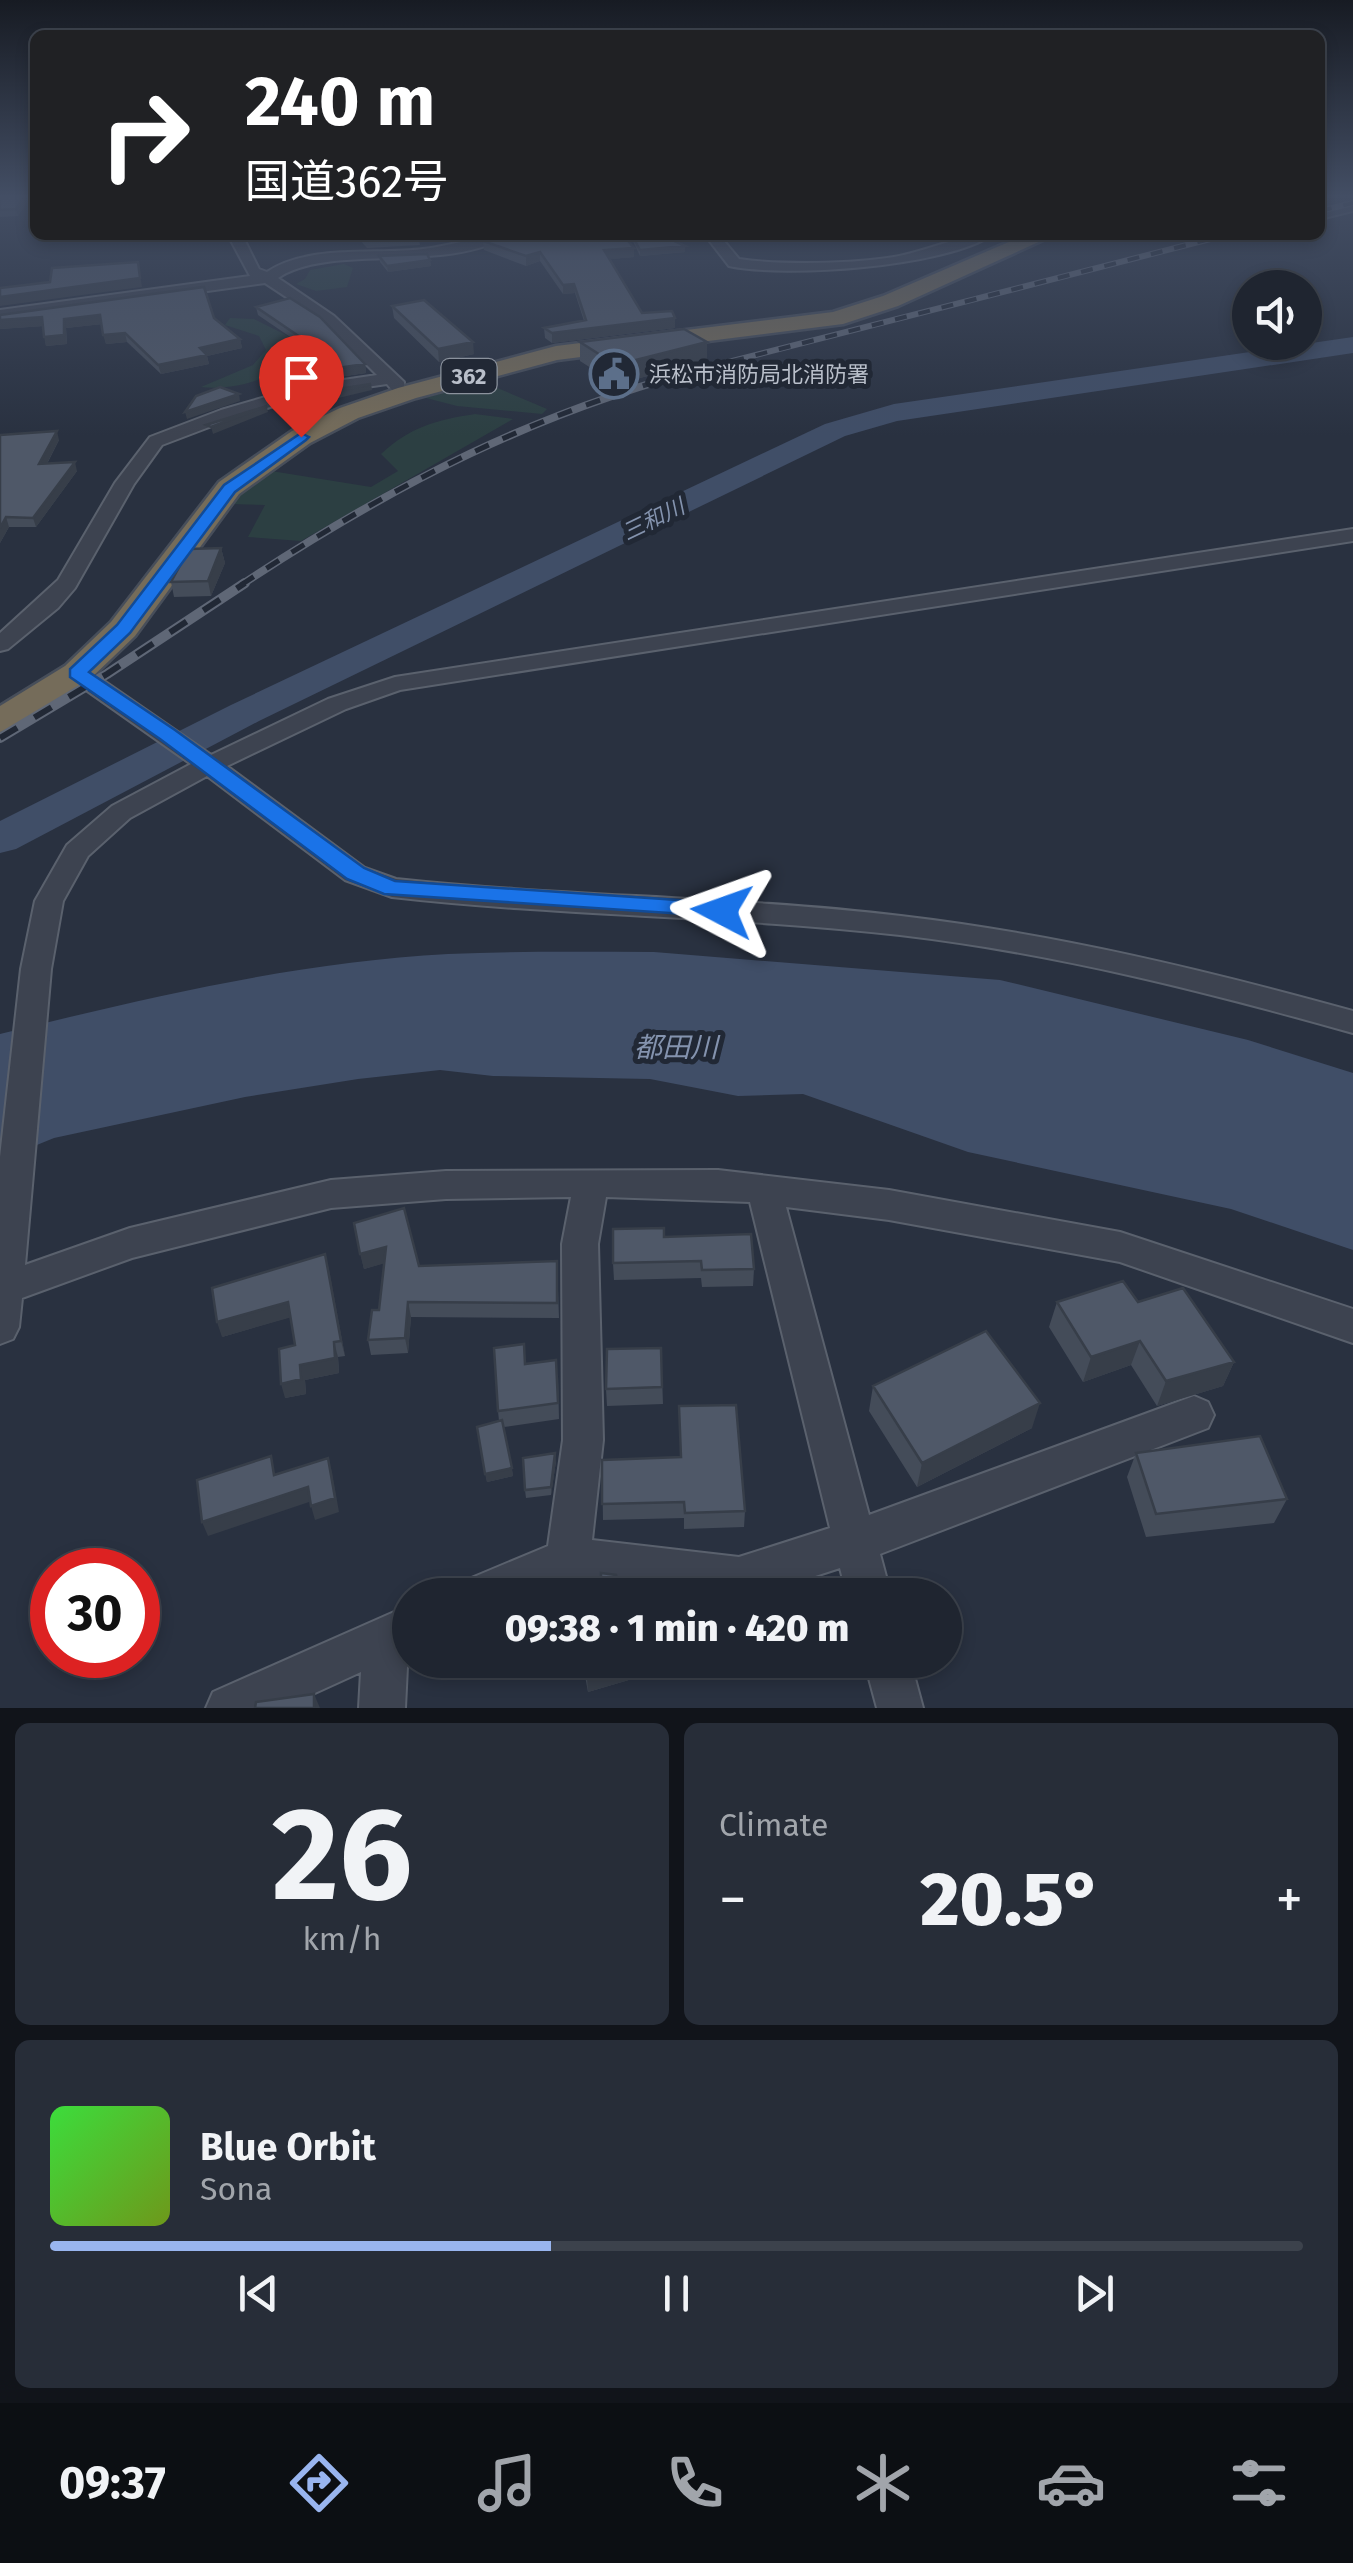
<!DOCTYPE html>
<html lang="en">
<head>
<meta charset="utf-8">
<style>
	body { margin:0; font-family:"Fira Sans","Noto Sans JP",sans-serif; background:#272d38; color:#f1f3f6; height:100vh; display:flex; flex-direction:column; font-size:38px; white-space:nowrap }
	* { box-sizing:border-box; margin:0 }
	p { font-size:32px; color:#a1a5ab }
	.icon { flex:none; width:55px; height:55px; fill:none; stroke:currentColor; stroke-width:2; stroke-linecap:round; stroke-linejoin:round }
	.map { position:relative; height:1708px; overflow:hidden }
	.side { display:flex; flex-direction:column; gap:15px; padding:15px; background:#11141a; flex:1 }
	.side>* { flex:none }
	.banner { position:absolute; left:30px; top:30px; width:1295px; height:210px; border-radius:15px; box-shadow:0 5px 15px #0003,0 0 0 2px #3c424c; background:#202124; color:#fff; overflow:hidden }
	.fabs { position:absolute; left:1232px; top:270px; display:grid; gap:20px }
	.fabs a { display:grid; place-items:center; width:90px; height:90px; border-radius:50%; background:#1f2530; box-shadow:0 5px 15px #0003,0 0 0 2px #3c424c; font-size:50px }
	.speed { position:absolute; left:30px; top:1548px; display:flex; gap:20px; font-size:50px; font-weight:700; text-align:center }
	.speed>* { display:grid; place-content:center; width:130px; height:130px; border-radius:50%; background:#1f2530; box-shadow:0 5px 15px #0003,0 0 0 2px #3c424c; line-height:1 }
	.speed .limit { border:15px solid #d22; background:#fff; color:#111 }
	.pin { position:absolute; display:grid; place-items:center; width:85px; height:85px; color:#fff; margin:-102px -42px; border-radius:50% 50% 50% 0; rotate:-45deg; box-shadow:0 0 10px #0007 }
	.pin .icon { rotate:45deg }
	.me { position:absolute; width:110px; margin:-55px; rotate:274deg; stroke-linejoin:round; filter:drop-shadow(0 0 8px #0008) }
	.turn { display:flex; align-items:center; gap:35px; height:210px; padding:0 50px; font-size:45px }
	.turn .icon { width:130px; height:130px; stroke-width:2.5 }
	.turn b { display:block; font-size:70px; line-height:85px }
	.big { font-size:75px; font-weight:800; line-height:1.1 }
	.side .tile { flex:1; display:flex; flex-direction:column; justify-content:center; gap:15px; min-width:0; padding:0 35px; border-radius:15px; background:#272d38 }
	.side .dial { align-items:center; gap:0 }
	.dial b { font-size:130px; line-height:1 }
	.song { display:flex; align-items:center; gap:30px }
	.cover { width:120px; height:120px; border-radius:15px; background:linear-gradient(135deg,hsl(120 70% 55%),hsl(80 70% 35%)) }
	.played { height:10px; border-radius:5px; background:linear-gradient(90deg,#99b5ef 40%,#3c424c 40%) }
	.keys { display:flex; justify-content:space-around; direction:ltr }
	.heat { display:flex; justify-content:space-between; align-items:center; font-size:55px; direction:ltr }
	.side .tiles { flex:1; display:grid; gap:15px; grid-template-columns:1fr 1fr }
	.tile:last-child { grid-column:span 2 }
	.trip { position:absolute; left:392px; top:1578px; width:570px; height:100px; border-radius:50px; background:#1f2530; box-shadow:0 5px 15px #0003,0 0 0 2px #3c424c; font-weight:800; line-height:100px; text-align:center }
	.menu { display:flex; height:160px; justify-content:space-around; align-items:center; background:#0c0f13; color:#a1a5ab }
	.menu .icon { width:70px; height:70px }
	.menu .selected { color:#99b5ef }
	.menu b { font-size:45px; color:#f1f3f6 }
	.map>svg:first-child { display:block }
	.green { fill:#2c3f42 }
	.water { fill:#404e67 }
	.lines { fill:none; stroke-linecap:round; stroke-linejoin:round }
	.river { fill:#404e67; fill-rule:evenodd }
	.minor-casing { stroke:#5a616d; stroke-width:4 }
	.highway-casing { stroke:#474e5a; stroke-width:5 }
	.minor { fill:#3d4350; fill-rule:evenodd }
	.highway { fill:#756c5a; fill-rule:evenodd }
	.rail-far2-casing { stroke:#5f6776; stroke-width:6 }
	.rail-far1-casing { stroke:#5f6776; stroke-width:8 }
	.rail-casing { stroke:#5f6776; stroke-width:10 }
	.rail-far2 { stroke:#212835; stroke-width:4; stroke-dasharray:12; stroke-linecap:butt }
	.rail-far1 { stroke:#212835; stroke-width:5; stroke-dasharray:15; stroke-linecap:butt }
	.rail { stroke:#212835; stroke-width:6; stroke-dasharray:20; stroke-linecap:butt }
	.wall { fill:#444c59 }
	.shaded-wall { fill:#373e49 }
	.building { fill:#4f5868; stroke:#373e49; stroke-width:2.5 }
	.route { fill:#1a73e8; stroke:#114b97; stroke-width:2.5 }
	.labels { text-anchor:middle; stroke-width:10; stroke-linejoin:round; paint-order:stroke }
	.far-poi-label { font-size:22px; fill:#b9bfca; stroke:#212835; text-anchor:start }
	.shield { fill:#212835; stroke:#8b929d; stroke-width:2.5 }
	.shield-label { font-size:22px; font-weight:bold; fill:#b9bfca }
	.far-water-label { font-size:22px; font-style:italic; fill:#8493ae; stroke:#212835 }
	.water-label { font-size:28px; font-style:italic; fill:#8493ae; stroke:#212835 }
</style>
</head>
<body>
<div class="map">
<svg width="1353" height="1708" viewBox="0 0 1353 1708">
	<rect width="100%" height="100%" fill="#293140"/>
	<path class="green" d="M 344,264 L 353,268 L 347,287 L 316,291 L 296,284 L 305,279 L 310,270 Z
		M 230,318 L 254,319 L 292,338 C 294,379 232,391 201,387 L 253,365 L 266,350 L 259,336 L 225,325 Z
		M 481,381 L 547,409 L 542,414 L 457,406 L 426,398 Z
		M 475,414 L 513,419 L 301,541 L 248,537 L 265,505 L 232,504 L 265,470 L 371,487 L 398,471 L 381,454 C 410,427 436,420 475,414 Z"/>
	<path class="water" d="M 86,795 L 45,816 L 27,836 L 0,849 L 0,826 L 41,805 Z
		M 654,952 L 1000,980 L 1248,1040 L 1353,1073 L 1353,1250 L 1231,1209 L 968,1152 L 803,1094 L 738,1096 L 650,1079 L 493,1076 L 440,1070 L 358,1079 L 245,1097 L 54,1138 L 0,1160 L 0,1034 C 146,998 297,962 448,954 C 517,951 585,952 654,952 Z"/>
	<g class="lines">
		<path class="river" d="M 1353,337 L 1353,353 L 897,421 L 845,436 L 259,721 L 16,849 L 0,853 L 0,821 L 231,705 L 825,424 L 894,404 Z"/>
		<g class="minor-casing">
			<path id="minor" d="M 1353,203 L 1353,211 L 1320,219 L 1320,211 Z
				M 228,235 L 242,235 L 259,269 L 267,272 C 309,244 374,255 423,249 C 452,246 479,235 509,235 C 447,274 329,243 278,278 L 334,316 L 404,382 L 404,390 L 392,390 L 387,384 L 311,395 L 233,418 L 162,445 L 134,484 L 75,588 L 58,608 L 8,649 L 0,651 L 0,633 L 58,580 L 115,483 L 150,437 L 221,410 L 303,386 L 377,375 L 324,322 L 265,283 L 0,320 L 0,310 L 250,276 Z
				M 705,235 L 719,235 L 739,259 C 780,265 852,264 894,257 C 928,251 957,235 992,235 C 944,267 786,278 729,266 Z
				M 1353,529 L 1353,541 L 400,690 L 346,709 L 227,766 L 365,868 L 396,879 C 564,897 733,896 901,916 C 1055,934 1205,970 1353,1011 L 1353,1033 C 1204,991 1054,953 900,935 C 731,916 561,916 392,897 L 345,880 L 207,776 L 130,818 L 88,856 L 63,901 L 51,969 L 25,1265 L 130,1228 L 331,1180 L 446,1171 L 718,1170 L 889,1190 L 1120,1232 L 1353,1309 L 1353,1343 L 1120,1262 L 889,1220 L 786,1207 L 869,1515 L 1194,1396 L 1208,1402 L 1214,1415 L 1208,1428 L 880,1554 L 891,1595 L 847,1595 L 840,1568 L 757,1595 L 690,1595 L 569,1581 L 536,1595 L 463,1595 L 469,1579 L 548,1546 L 563,1440 L 562,1244 L 571,1197 L 446,1199 L 331,1208 L 132,1258 L 22,1298 L 19,1327 L 13,1339 L 0,1344 L 0,1157 L 21,969 L 35,901 L 67,845 L 112,806 L 191,764 L 69,678 L 65,673 L 69,668 L 85,668 L 211,755 L 328,699 L 395,677 ZM 606,1197 L 750,1202 L 830,1528 L 739,1557 L 592,1540 L 603,1440 L 598,1244 Z
				M 410,1605 L 405,1708 L 359,1708 L 361,1672 L 282,1708 L 206,1708 L 213,1692 Z
				M 864,1660 L 910,1660 L 923,1708 L 877,1708 Z"/>
		</g>
		<g class="highway-casing">
			<path id="highway" d="M 1025,235 L 1054,235 L 898,306 L 843,324 L 557,360 L 416,398 L 358,418 L 310,443 L 239,494 L 135,636 L 89,680 L 13,729 L 0,732 L 0,706 L 65,666 L 111,622 L 219,482 L 292,431 L 340,408 L 398,388 L 556,346 L 833,312 L 883,296 Z"/>
		</g>
		<use href="#minor" class="minor"/>
		<use href="#highway" class="highway"/>
		<g class="rail-far2-casing">
			<path id="rail-far2" d="M 1320,211 L 1353,203
				M 709,367 L 1226,235"/>
		</g>
		<g class="rail-far1-casing">
			<path id="rail-far1" d="M 241,585 C 397,482 537,411 719,364"/>
		</g>
		<g class="rail-casing">
			<path id="rail" d="M 0,738 L 107,674 L 245,583"/>
		</g>
		<use href="#rail-far2" class="rail-far2"/>
		<use href="#rail-far1" class="rail-far1"/>
		<use href="#rail" class="rail"/>
	</g>
	<path class="wall" d="M 0,196 L 28,200 L 18,216 L 0,217 Z
		M 359,235 L 418,235 L 420,245 L 367,248 L 360,240 Z
		M 630,235 L 662,235 L 685,252 L 640,256 Z
		M 483,241 L 634,257 L 609,259 L 642,313 L 675,328 L 552,343 L 545,338 L 544,328 L 584,321 L 575,293 L 563,294 L 540,261 L 526,266 L 484,250 Z
		M 379,256 L 430,260 L 431,266 L 388,272 L 380,262 Z
		M 392,306 L 474,354 L 439,362 L 394,318 Z
		M 256,307 L 365,364 L 366,373 L 283,385 L 282,376 L 327,362 L 258,315 Z
		M 0,315 L 214,318 L 240,339 L 242,348 L 207,356 L 209,364 L 161,374 L 127,342 L 106,344 L 102,324 L 66,328 L 67,344 L 46,346 L 43,326 L 0,329 Z
		M 580,342 L 707,342 L 707,361 L 616,384 L 580,361 Z
		M 0,435 L 59,440 L 47,464 L 77,471 L 36,527 L 9,527 L 0,543 Z
		M 221,548 L 225,563 L 211,596 L 174,597 L 171,582 Z
		M 354,1223 L 419,1266 L 557,1261 L 559,1318 L 411,1317 L 408,1353 L 371,1355 L 368,1340 L 379,1310 L 384,1263 L 364,1269 Z
		M 664,1237 L 754,1269 L 753,1286 L 702,1287 L 701,1278 L 614,1280 L 613,1263 Z
		M 325,1254 L 345,1356 L 338,1357 L 339,1373 L 305,1380 L 306,1394 L 285,1398 L 295,1345 L 290,1317 L 222,1337 Z
		M 1057,1302 L 1138,1302 L 1234,1362 L 1223,1386 L 1157,1406 L 1131,1365 L 1083,1382 L 1049,1327 Z
		M 661,1348 L 663,1404 L 607,1406 L 606,1389 Z
		M 526,1364 L 558,1376 L 559,1419 L 504,1427 L 513,1476 L 487,1482 L 477,1427 L 499,1421 L 498,1411 Z
		M 873,1386 L 1032,1428 L 917,1487 L 869,1411 Z
		M 1136,1453 L 1287,1499 L 1274,1523 L 1146,1537 L 1127,1477 Z
		M 602,1460 L 745,1511 L 744,1527 L 684,1529 L 684,1518 L 603,1520 Z
		M 556,1461 L 551,1495 L 526,1498 L 525,1490 Z
		M 582,1660 L 705,1660 L 658,1678 L 656,1672 L 588,1692 Z"/>
	<path class="shaded-wall" d="M 24,196 L 27,196 L 28,200 L 18,216 L 16,209 Z
		M 685,246 L 685,252 L 640,256 L 640,250 Z
		M 634,248 L 634,257 L 604,260 L 604,250 Z
		M 540,252 L 540,261 L 526,266 L 526,256 Z
		M 430,260 L 431,266 L 388,272 L 387,266 Z
		M 138,262 L 142,287 L 0,306 L 0,297 Z
		M 574,284 L 575,293 L 563,294 L 563,285 Z
		M 100,315 L 103,324 L 66,328 L 67,344 L 46,346 L 44,337 L 64,319 Z
		M 42,317 L 45,326 L 0,329 L 0,320 Z
		M 675,318 L 675,328 L 552,343 L 552,333 Z
		M 125,333 L 127,342 L 106,344 L 103,335 Z
		M 240,339 L 242,348 L 207,356 L 209,364 L 161,374 L 158,365 L 200,348 Z
		M 473,342 L 474,354 L 439,362 L 438,349 Z
		M 707,342 L 707,361 L 616,384 L 616,365 Z
		M 365,364 L 366,373 L 283,385 L 282,376 Z
		M 371,384 L 372,390 L 313,404 L 312,397 Z
		M 239,394 L 240,401 L 187,419 L 185,412 Z
		M 267,406 L 268,412 L 213,434 L 211,427 Z
		M 57,431 L 59,440 L 42,473 L 39,464 Z
		M 75,462 L 77,471 L 36,527 L 33,518 Z
		M 6,517 L 9,527 L 0,543 L 0,528 Z
		M 221,548 L 225,563 L 211,596 L 208,581 Z
		M 386,1247 L 389,1262 L 364,1269 L 360,1254 Z
		M 325,1254 L 329,1269 L 345,1356 L 341,1341 Z
		M 288,1302 L 292,1317 L 222,1337 L 217,1322 Z
		M 408,1302 L 411,1317 L 408,1353 L 405,1338 Z
		M 1140,1341 L 1131,1365 L 1083,1382 L 1091,1357 Z
		M 334,1342 L 338,1357 L 339,1373 L 305,1380 L 306,1394 L 285,1398 L 281,1384 L 300,1365 Z
		M 1234,1362 L 1223,1386 L 1157,1406 L 1166,1381 Z
		M 1040,1403 L 1032,1428 L 917,1487 L 922,1463 Z
		M 555,1453 L 556,1461 L 551,1495 L 551,1487 Z
		M 328,1458 L 332,1472 L 339,1512 L 315,1520 L 311,1506 Z
		M 512,1468 L 513,1476 L 487,1482 L 485,1474 Z
		M 308,1487 L 312,1501 L 208,1536 L 202,1522 Z
		M 74,1655 L 104,1655 L 74,1676 L 65,1661 Z
		M 479,1660 L 523,1660 L 482,1674 Z
		M 646,1660 L 656,1660 L 656,1672 L 588,1692 L 587,1677 Z
		M 668,1660 L 705,1660 L 658,1678 L 658,1664 Z
		M 314,1694 L 320,1708 L 314,1708 Z"/>
	<path class="building" d="M 0,196 L 24,196 L 16,209 L 0,210 Z
		M 363,235 L 418,235 L 419,237 L 366,239 Z
		M 498,235 L 623,235 L 634,248 L 604,250 L 642,313 L 672,311 L 675,318 L 552,333 L 544,328 L 586,320 L 574,284 L 563,285 L 540,252 L 526,256 L 483,241 Z
		M 632,235 L 662,235 L 685,246 L 640,250 Z
		M 427,254 L 430,260 L 387,266 L 379,256 Z
		M 138,262 L 140,278 L 0,297 L 0,288 L 50,282 L 52,268 Z
		M 204,287 L 214,318 L 240,339 L 200,348 L 207,355 L 158,365 L 125,333 L 103,335 L 100,315 L 64,319 L 64,335 L 44,337 L 42,317 L 0,320 L 0,315 Z
		M 290,298 L 320,317 L 365,364 L 282,376 L 334,360 L 256,307 Z
		M 424,300 L 473,342 L 438,349 L 392,306 Z
		M 684,329 L 707,342 L 616,365 L 580,342 Z
		M 371,384 L 312,397 L 306,394 Z
		M 220,387 L 239,394 L 185,412 L 196,396 Z
		M 267,406 L 211,427 L 206,425 Z
		M 57,431 L 39,464 L 75,462 L 33,518 L 6,517 L 0,528 L 0,435 Z
		M 221,548 L 208,581 L 171,582 L 189,549 Z
		M 404,1208 L 419,1266 L 557,1261 L 557,1303 L 408,1302 L 405,1338 L 368,1340 L 372,1310 L 379,1310 L 386,1247 L 360,1254 L 354,1223 Z
		M 664,1228 L 664,1237 L 751,1234 L 754,1269 L 702,1270 L 701,1261 L 613,1263 L 613,1229 Z
		M 325,1254 L 341,1341 L 334,1342 L 335,1358 L 300,1365 L 301,1379 L 281,1384 L 279,1349 L 295,1345 L 288,1302 L 217,1322 L 212,1288 Z
		M 1123,1281 L 1138,1302 L 1183,1288 L 1234,1362 L 1166,1381 L 1140,1341 L 1091,1357 L 1057,1302 Z
		M 986,1331 L 1040,1403 L 922,1463 L 873,1386 Z
		M 524,1344 L 525,1364 L 556,1360 L 558,1403 L 498,1411 L 494,1348 Z
		M 661,1348 L 662,1387 L 606,1389 L 607,1349 Z
		M 736,1405 L 745,1511 L 685,1513 L 684,1502 L 602,1504 L 602,1460 L 681,1457 L 679,1406 Z
		M 502,1420 L 512,1468 L 485,1474 L 477,1427 Z
		M 1260,1436 L 1287,1499 L 1156,1514 L 1136,1453 Z
		M 555,1453 L 551,1487 L 525,1490 L 523,1458 Z
		M 271,1456 L 274,1475 L 328,1458 L 335,1498 L 311,1506 L 308,1487 L 202,1522 L 197,1480 Z
		M 601,1573 L 616,1575 L 621,1595 L 601,1595 Z
		M 684,1583 L 688,1595 L 647,1595 Z
		M 539,1584 L 542,1595 L 504,1595 Z
		M 572,1588 L 573,1595 L 547,1595 Z
		M 52,1602 L 52,1637 L 39,1611 Z
		M 61,1655 L 74,1655 L 65,1661 Z
		M 583,1660 L 646,1660 L 587,1677 Z
		M 314,1694 L 314,1708 L 255,1708 L 256,1702 Z"/>
	<linearGradient id="sky" x2="0" y2="1"><stop stop-color="#171b23"/><stop offset="0.45" stop-color="#434e64"/><stop offset="1" stop-color="#434e64" stop-opacity="0"/></linearGradient>
	<rect width="1353" height="436" fill="url(#sky)"/>
	<path class="route" d="M 301,433 L 309,437 L 306,440 L 235,492 L 130,633 L 89,672 L 175,730 L 364,868 L 395,881 L 722,903 L 734,911 L 730,917 L 384,894 L 347,879 L 160,739 L 70,677 L 70,669 L 117,625 L 224,485 Z"/>
	<defs>
		<g id="civic-ring" transform="scale(2.5)"><circle r="9.5" fill="#212835" stroke="#5c6f8a" stroke-width="1.5"/><path d="M-.6-6.5H3V-4.5H.6V-3L4-1V1h2V6H-6V1h2V-1L-.6-3ZM-1.2 2.5V6h2.4V2.5Z" fill="#5c6f8a"/></g>
	</defs>
	<g fill-rule="evenodd">
		<use href="#civic-ring" x="614" y="374"/>
	</g>
	<g class="labels">
		<g class="far-poi-label">
			<text x="649" y="382">浜松市消防局北消防署</text>
		</g>
		<rect class="shield" x="441.5" y="359" width="55" height="34" rx="8"/>
		<g class="shield-label">
			<text x="469" y="384">362</text>
		</g>
		<g class="far-water-label">
			<text transform="translate(653 519) rotate(-26)" y="8">三和川</text>
		</g>
		<g class="water-label">
			<text x="676" y="1057">都田川</text>
		</g>
	</g>
</svg>
<div class="fabs">
<a><svg class="icon" aria-label="sound" viewBox="0 0 24 24"><path d="M4 9h4l5-4v14l-5-4H4zM17 9q2 3 0 6"/></svg></a>
</div>
<div class="speed"><div class="limit">30</div></div>
<div class="pin" style="left:301px;top:437px;background:#d93025"><svg class="icon" aria-label="arrive" viewBox="0 0 24 24"><path d="M6 21V4h12l-3 4 3 4H6"/></svg></div>
<svg class="me" style="left:722px;top:911px" viewBox="-20 -20 40 40"><path d="M0-17L14 15 0 8-14 15z" fill="#1a73e8" stroke="#fff" stroke-width="4"/></svg>
<div class="trip">09:38 · 1 min · 420 m</div>
<div class="banner">
<div class="turn"><svg class="icon" aria-label="right" viewBox="0 0 24 24"><path d="M7 20v-9h11M14 6l5 5-5 5"/></svg><div><b>240 m</b>国道362号</div></div>
</div>
</div>
<section class="side">
<div class="tiles">
<div class="tile dial"><b>26</b><p>km/h</p></div>
<div class="tile"><p>Climate</p>
<div class="heat"><a>−</a><b class="big">20.5°</b><a>+</a></div>
</div>
<div class="tile">
<div class="song"><i class="cover"></i><div><b>Blue Orbit</b><p>Sona</p></div></div>
<div class="played"></div>
<div class="keys"><svg class="icon" aria-label="previous" viewBox="0 0 24 24"><path d="M18 5L8 12l10 7zM5 5v14"/></svg><svg class="icon" aria-label="pause" viewBox="0 0 24 24"><path d="M8 5v14M16 5v14"/></svg><svg class="icon" aria-label="next" viewBox="0 0 24 24"><path d="M6 5l10 7-10 7zM19 5v14"/></svg></div>
</div>
</div>
</section>
<nav class="menu">
<b>09:37</b>
<svg class="icon selected" aria-label="directions" viewBox="0 0 24 24"><path d="M12 3l9 9-9 9-9-9zM9 14v-3h6M13 9l2 2-2 2"/></svg>
<svg class="icon" aria-label="music" viewBox="0 0 24 24"><path d="M9 18V5l10-2v13"/><circle cx="6" cy="18" r="3"/><circle cx="16" cy="16" r="3"/></svg>
<svg class="icon" aria-label="phone" viewBox="0 0 24 24"><path d="M5 4h4l2 5-3 2q2 4 5 5l2-3 5 2v4C11 20 4 13 5 4z"/></svg>
<svg class="icon" aria-label="climate" viewBox="0 0 24 24"><path d="M12 3v18M4 7l16 10M4 17L20 7"/></svg>
<svg class="icon" aria-label="car" viewBox="0 0 24 24"><path d="M5 17H2v-5l4-1 3-4h7l3 4 3 1v5h-3M9 17h6M6 11h13"/><circle cx="7" cy="17" r="2"/><circle cx="17" cy="17" r="2"/></svg>
<svg class="icon" aria-label="filters" viewBox="0 0 24 24"><path d="M4 7h16M4 17h16"/><circle cx="9" cy="7" r="2"/><circle cx="15" cy="17" r="2"/></svg>
</nav>
</body>
</html>
